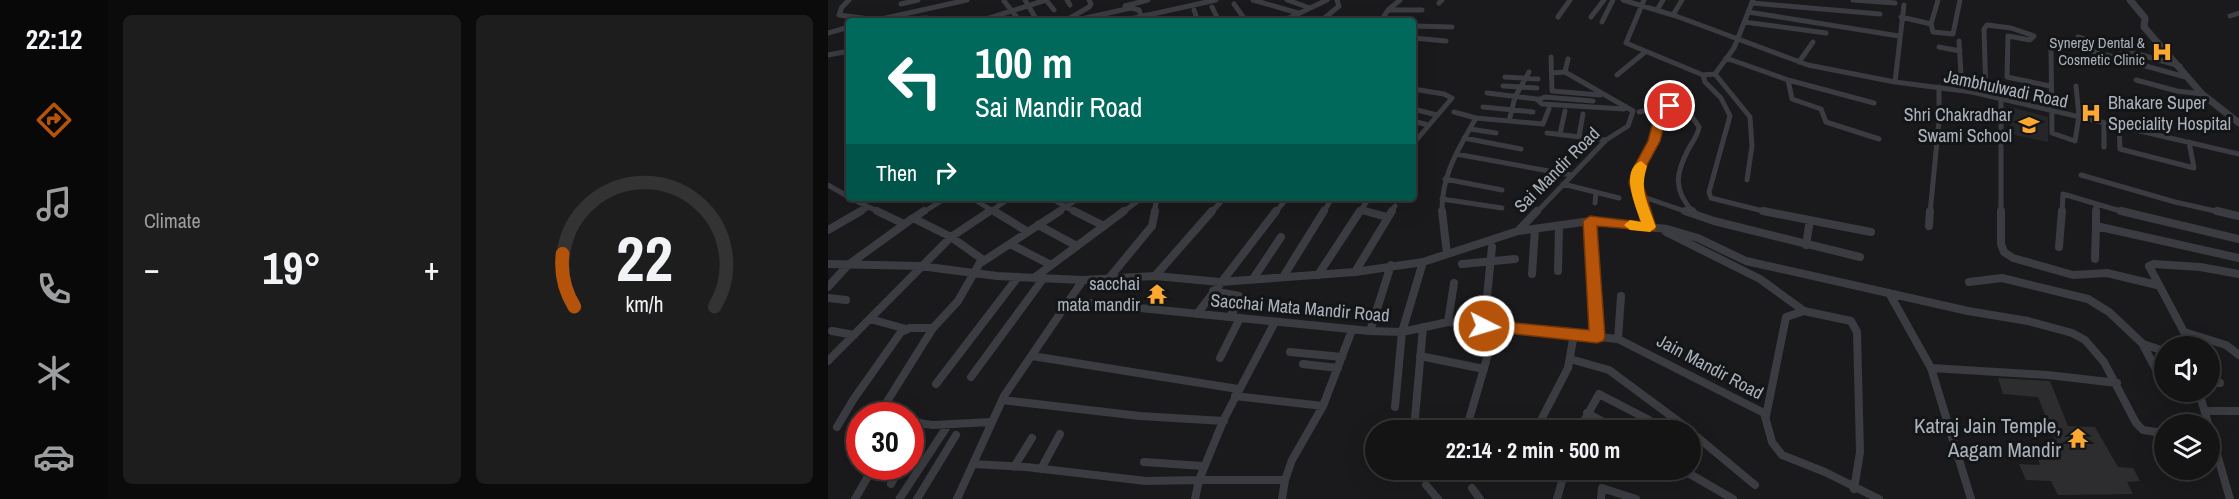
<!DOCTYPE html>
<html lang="en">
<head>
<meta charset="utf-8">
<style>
	body { margin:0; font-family:"Archivo Narrow",sans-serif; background:#1d1d1e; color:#f1f3f6; height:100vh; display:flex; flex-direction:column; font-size:22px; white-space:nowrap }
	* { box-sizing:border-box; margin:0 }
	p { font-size:20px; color:#9d9ea0 }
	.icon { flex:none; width:33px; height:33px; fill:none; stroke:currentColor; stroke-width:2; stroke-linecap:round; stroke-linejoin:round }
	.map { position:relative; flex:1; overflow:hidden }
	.details { display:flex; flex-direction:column; gap:15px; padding:15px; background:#0b0b0c; width:720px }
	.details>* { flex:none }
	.banner { position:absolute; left:18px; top:18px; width:570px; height:183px; border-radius:6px; box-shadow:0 6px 24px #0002,0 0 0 2px #333334; background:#00695c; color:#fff; overflow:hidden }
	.fabs { position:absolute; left:1326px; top:336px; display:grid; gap:12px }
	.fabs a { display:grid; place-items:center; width:66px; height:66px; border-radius:50%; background:#141415; box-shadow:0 6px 24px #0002,0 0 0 2px #333334; font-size:30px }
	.speed { position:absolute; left:18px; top:402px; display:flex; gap:12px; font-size:30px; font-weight:700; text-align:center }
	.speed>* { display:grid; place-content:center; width:78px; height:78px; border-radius:50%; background:#141415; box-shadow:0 6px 24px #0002,0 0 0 2px #333334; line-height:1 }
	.speed .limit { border:9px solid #d22; background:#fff; color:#111 }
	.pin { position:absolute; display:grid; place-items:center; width:51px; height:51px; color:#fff; margin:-26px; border:3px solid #fff; border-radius:50%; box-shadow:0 2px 6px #0007 }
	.me { position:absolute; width:66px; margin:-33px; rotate:95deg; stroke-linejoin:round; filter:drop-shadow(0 0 4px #0008) }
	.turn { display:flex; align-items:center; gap:21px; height:126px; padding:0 30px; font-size:27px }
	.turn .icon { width:78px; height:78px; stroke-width:2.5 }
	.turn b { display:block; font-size:42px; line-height:51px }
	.then { display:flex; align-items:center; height:57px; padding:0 30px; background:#0003; gap:12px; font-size:22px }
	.big { font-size:45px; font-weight:700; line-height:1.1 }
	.details .card { flex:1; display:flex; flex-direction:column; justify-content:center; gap:9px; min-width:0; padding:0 21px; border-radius:9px; background:#1d1d1e }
	.details .dial { align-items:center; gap:0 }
	.dial svg { height:156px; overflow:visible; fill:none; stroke:#333334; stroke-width:7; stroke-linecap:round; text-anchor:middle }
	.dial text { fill:#f1f3f6; stroke:none }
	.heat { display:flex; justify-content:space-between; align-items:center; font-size:33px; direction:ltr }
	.details .tiles { flex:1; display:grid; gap:15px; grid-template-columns:repeat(2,1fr) }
	.trip { position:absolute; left:537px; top:420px; width:336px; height:60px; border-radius:30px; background:#141415; box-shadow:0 6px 24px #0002,0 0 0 2px #333334; font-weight:700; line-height:60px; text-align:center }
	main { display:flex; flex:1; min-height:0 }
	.tab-bar { display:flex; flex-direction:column; width:108px; justify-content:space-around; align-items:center; background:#080808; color:#9d9ea0 }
	.tab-bar .icon { width:42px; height:42px }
	.tab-bar .selected { color:#b45309 }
	.tab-bar b { font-size:27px; color:#f1f3f6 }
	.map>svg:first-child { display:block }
	.built { fill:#252629 }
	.building { fill:#2d2d30 }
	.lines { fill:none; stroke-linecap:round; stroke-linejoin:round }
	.minor-far1 { stroke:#3a3c41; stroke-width:5 }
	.minor { stroke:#3a3c41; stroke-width:8 }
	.tertiary { stroke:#3a3c41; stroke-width:7 }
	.route { fill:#b45309; stroke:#753606; stroke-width:1.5 }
	.slow { fill:#f59e0b }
	.labels { text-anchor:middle; stroke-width:6; stroke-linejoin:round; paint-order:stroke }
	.far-poi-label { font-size:15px; fill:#abb2bc; stroke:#141517; text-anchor:end }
	.street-label { font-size:18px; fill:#abb2bc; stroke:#141517 }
	.poi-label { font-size:18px; fill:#abb2bc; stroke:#141517; text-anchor:end }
	.near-poi-label { font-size:21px; fill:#abb2bc; stroke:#141517; text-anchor:end }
</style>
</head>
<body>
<main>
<nav class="tab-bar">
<b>22:12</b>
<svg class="icon selected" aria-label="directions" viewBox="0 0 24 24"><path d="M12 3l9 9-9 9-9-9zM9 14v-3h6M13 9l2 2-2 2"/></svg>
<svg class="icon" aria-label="music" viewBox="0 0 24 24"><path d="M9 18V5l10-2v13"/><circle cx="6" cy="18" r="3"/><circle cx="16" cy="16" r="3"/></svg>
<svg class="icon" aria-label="phone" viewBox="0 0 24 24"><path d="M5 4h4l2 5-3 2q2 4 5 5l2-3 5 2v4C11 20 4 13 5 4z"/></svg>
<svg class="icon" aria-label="climate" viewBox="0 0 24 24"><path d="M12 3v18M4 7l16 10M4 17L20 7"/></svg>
<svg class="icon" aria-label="car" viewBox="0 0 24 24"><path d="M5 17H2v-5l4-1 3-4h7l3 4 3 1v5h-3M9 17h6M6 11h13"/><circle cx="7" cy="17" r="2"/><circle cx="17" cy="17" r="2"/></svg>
</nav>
<section class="details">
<div class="tiles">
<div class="card"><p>Climate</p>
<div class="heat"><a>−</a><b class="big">19°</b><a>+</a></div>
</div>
<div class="card dial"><svg viewBox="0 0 100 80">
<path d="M14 69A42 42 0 1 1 86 69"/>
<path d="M14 69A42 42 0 0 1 8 42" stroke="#b45309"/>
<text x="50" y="56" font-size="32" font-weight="700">22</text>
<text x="50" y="72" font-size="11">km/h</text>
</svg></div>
</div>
</section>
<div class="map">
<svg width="1411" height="499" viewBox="0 0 1411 499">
	<rect width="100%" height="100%" fill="#1a1a1c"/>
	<path class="built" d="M 1182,107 L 1220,117 L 1220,142 L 1182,134 Z"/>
	<path class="building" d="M 1170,378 L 1222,381 L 1240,426 L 1267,427 L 1290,467 L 1305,468 L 1312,481 L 1299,482 L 1305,494 L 1230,495 L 1223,481 L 1198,480 L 1191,464 L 1212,465 L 1206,449 L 1231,450 L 1210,397 L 1175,394 Z"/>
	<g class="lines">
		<path class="minor-far1" d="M 21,0 L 14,7 L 11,15 L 49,20 L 139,0
			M 197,0 L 207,17
			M 218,0 L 226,10
			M 239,0 L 242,5
			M 425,0 L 470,13
			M 459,0 L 482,8
			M 795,0 L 848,16 L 980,65 L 1067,82 L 1144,92 L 1411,154
			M 816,0 L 798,43 L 875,75 L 887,74
			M 1025,0 L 1067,3
			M 1110,0 L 1103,24 L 1105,32 L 1125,34 L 1132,0
			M 176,1 L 191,20
			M 611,3 L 614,0
			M 924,3 L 1052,14
			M 73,4 L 90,0
			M 406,4 L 418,21
			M 297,6 L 320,0
			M 384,7 L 391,21
			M 366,10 L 370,21
			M 560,10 L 594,10
			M 829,10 L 835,0
			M 920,12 L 1071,36
			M 845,15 L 854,0
			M 1402,16 L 1411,13
			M 730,17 L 742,0
			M 763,17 L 776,0
			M 1073,17 L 1103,24
			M 69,20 L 99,18 L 108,21
			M 152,21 L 218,0
			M 237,21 L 261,7 L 263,4 L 261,0
			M 244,21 L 303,8 L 311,10 L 313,16
			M 293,21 L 388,0
			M 455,21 L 499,0
			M 493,21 L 511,6 L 509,0
			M 553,21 L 560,10 L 572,0
			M 774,22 L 785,0
			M 916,22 L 998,33
			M 585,26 L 624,27
			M 0,33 L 21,27
			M 1250,37 L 1352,66
			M 585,38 L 618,41
			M 1131,41 L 1134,91
			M 1111,47 L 1132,51
			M 1223,48 L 1224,133 L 1247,141 L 1251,116 L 1248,86
			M 1253,48 L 1361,78
			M 0,55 L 21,51
			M 723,57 L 724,91 L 772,95
			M 898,58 L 960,80 L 964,99 L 993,109 L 998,122 L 1051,139
			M 971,62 L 985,42
			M 737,72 L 740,59
			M 789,75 L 817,52
			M 875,75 L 877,82 L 893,98 L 902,116 L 881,192 L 883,198 L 943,213
			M 677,77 L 710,79
			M 960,80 L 1046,103
			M 1308,80 L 1349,91 L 1374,94
			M 1067,82 L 1076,5
			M 675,86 L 709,88
			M 585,89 L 616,94 L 624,98 L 585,144
			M 659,93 L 709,99 L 714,104 L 796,109
			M 833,95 L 854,108
			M 1158,95 L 1156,29 L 1159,25 L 1183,28 L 1206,36 L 1202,40 L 1180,36 L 1179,77 L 1222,86
			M 1173,99 L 1173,213
			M 709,100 L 717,97 L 765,101
			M 655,107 L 705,112
			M 585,109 L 609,115
			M 626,112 L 648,118
			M 811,112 L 821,110 L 833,116
			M 585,121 L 600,125
			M 681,121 L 687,97 L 701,72
			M 1276,123 L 1276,147
			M 1291,126 L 1292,149 L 1366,168 L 1361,142
			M 642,129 L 668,133
			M 719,133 L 778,140
			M 732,134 L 737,111
			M 751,136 L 755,114
			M 636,138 L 693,149
			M 628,154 L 743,175
			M 1253,175 L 1347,202 L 1396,213
			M 617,179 L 674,190
			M 919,180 L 924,146 L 922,117 L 887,74 L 906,48 L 925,0
			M 735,184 L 791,198
			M 0,185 L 21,197
			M 810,195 L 862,213
			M 22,198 L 53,213
			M 144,198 L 168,213
			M 223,198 L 238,207 L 251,198
			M 614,199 L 674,208
			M 767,203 L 768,192
			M 1268,205 L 1268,213
			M 533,210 L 543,213
			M 31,213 L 39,208
			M 94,213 L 118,198
			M 160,213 L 182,198
			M 229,213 L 238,207 L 249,213
			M 294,213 L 311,200 L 308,198
			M 326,213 L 329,198
			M 383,213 L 396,198
			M 447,213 L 459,198
			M 495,213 L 504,198
			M 531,213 L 541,198
			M 563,213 L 567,206
			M 614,213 C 613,176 630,149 648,118 L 715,124 L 721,109
			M 708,213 L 778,140 L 800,126 L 805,111 L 737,72 L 724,73
			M 817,213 L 807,182 L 826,141 L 834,111 L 839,106 L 860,111 L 871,127 C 870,135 865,141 861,148 C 847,174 845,191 866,213
			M 1102,213 L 1111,121 L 1111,87
			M 1234,213 L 1235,194 L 1299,213"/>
		<path class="minor" d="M 49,211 L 76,224
			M 166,211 L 200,232
			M 246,211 L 276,226
			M 537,211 L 559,217
			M 614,211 L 619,254
			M 817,211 L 822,227
			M 857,211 L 886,221 L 1032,257
			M 864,211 L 866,213
			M 935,211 L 1043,232
			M 1173,211 L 1173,244 L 1176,252 L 1185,258 L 1245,275 L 1279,273 L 1329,285
			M 1268,211 L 1268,226 L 1411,258
			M 1293,211 L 1411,239
			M 1389,211 L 1411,216
			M 85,218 L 96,211
			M 762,221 L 839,229 L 870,238 L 918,261 L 1140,311 L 1200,321 L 1244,333 L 1257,340 L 1276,362 L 1308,423 L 1315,430 L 1334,433
			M 210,225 L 249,246
			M 1101,226 L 1102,211
			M 0,230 L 33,211
			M 690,231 L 709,211
			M 838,232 L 932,279 L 976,311
			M 182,244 L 223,265
			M 978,245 L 982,220
			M 1231,247 L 1234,211
			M 1267,259 L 1268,226
			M 0,264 L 92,266 L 169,276 L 255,280
			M 151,264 L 232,211
			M 634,264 L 687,259
			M 730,271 L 731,226
			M 527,272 L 564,211
			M 704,274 L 707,229
			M 1411,274 L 1372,267 L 1326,264 L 1321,266 L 1356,332 L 1398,345 L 1411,355
			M 490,275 L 532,211
			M 327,276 L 384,211
			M 282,277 L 324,226 L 327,211
			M 455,277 L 496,211
			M 206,278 L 296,211
			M 425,279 L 453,237
			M 1141,282 L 1174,278 L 1260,299 L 1281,312 L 1315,344 L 1336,351
			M 0,287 L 20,265 L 85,218 L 123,237 L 154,259 L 130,301 L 105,328 L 50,416
			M 385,291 L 411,296 L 411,301 L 402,317
			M 1061,293 L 1103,368
			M 0,298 L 18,300
			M 242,301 L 542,331 L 574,332 L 620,322 L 790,339 L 936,413 L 944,442 L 954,455 L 997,472 L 1051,499
			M 369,314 L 448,211
			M 42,319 L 78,329
			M 447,322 L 396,419 L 371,480 L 457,480 L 454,499
			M 620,322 L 626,283
			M 656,326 L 664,247
			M 4,331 L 26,335
			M 542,331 L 563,265
			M 790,339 L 793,296
			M 1316,347 L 1336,384
			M 462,352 L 514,357
			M 204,356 L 410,389
			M 592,356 L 656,369
			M 392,358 L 412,318
			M 742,359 L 781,370 L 862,430
			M 0,361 L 123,237 L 162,211
			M 475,364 L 510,368
			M 143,377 L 215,279
			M 1382,382 L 1392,383
			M 108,384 L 190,277
			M 1371,392 L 1402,499
			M 407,396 L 495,406
			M 174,400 L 312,416 L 396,421
			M 567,407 L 574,332 L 595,262
			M 1378,411 L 1411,411
			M 759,413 L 790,430
			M 938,416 L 958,317 L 976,311 L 1023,321 L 1029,332 L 1032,452 L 1026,489
			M 82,422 L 105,425 L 163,422
			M 9,427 L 25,400 L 73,332 L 82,328 L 105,328
			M 586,429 L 595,327
			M 638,430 L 668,327
			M 711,430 L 714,418 L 740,368 L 746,334
			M 751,430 L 771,394 L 821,420
			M 862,431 L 927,485
			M 82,444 L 93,423
			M 316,462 L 375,466
			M 145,464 L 198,467 L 318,481 L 371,480 L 367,499
			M 186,467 L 204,438
			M 213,469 L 232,434
			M 855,470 L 905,499
			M 457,480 L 464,460 L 495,406 L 524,330
			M 63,484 L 72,466
			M 598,485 L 610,499
			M 644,488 L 652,499
			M 72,498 L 120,425
			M 27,499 L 46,466
			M 89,499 L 128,435
			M 129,499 L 176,396 L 255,280 L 327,276 L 392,282 L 527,272 L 595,262 L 690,231 L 762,221 L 769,337
			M 729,499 L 737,470
			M 773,499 L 774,488 L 808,499
			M 1143,499 L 1103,368 L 1220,375 L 1289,383"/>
		<path class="tertiary" d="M 1302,0 L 1317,18 L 1316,27 L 1374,94 L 1411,123"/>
	</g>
	<path class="route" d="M 842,102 L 848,106 L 839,113 L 832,141 L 819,165 L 814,182 L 828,227 L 827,231 L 769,226 L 777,337 L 775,341 L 769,343 L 651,330 L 649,326 L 651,321 L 656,320 L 761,330 L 755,221 L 762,216 L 813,222 L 801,182 L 807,165 L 820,141 L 828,111 Z"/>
	<path class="slow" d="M 813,161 L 819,166 C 811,192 820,203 828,227 L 822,232 L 802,230 L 796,225 L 802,220 L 813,222 C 808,207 791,170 813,161 Z"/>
	<defs>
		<g id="hospital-bare" transform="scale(1.62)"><path d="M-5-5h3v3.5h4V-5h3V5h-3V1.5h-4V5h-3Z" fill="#fca831" stroke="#141517" stroke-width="2.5" paint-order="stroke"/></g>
		<g id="school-bare" transform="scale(1.62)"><path d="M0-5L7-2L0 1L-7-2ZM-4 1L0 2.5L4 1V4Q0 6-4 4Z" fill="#fca831" stroke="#141517" stroke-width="2.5" paint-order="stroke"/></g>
		<g id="temple-bare" transform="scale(1.62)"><path d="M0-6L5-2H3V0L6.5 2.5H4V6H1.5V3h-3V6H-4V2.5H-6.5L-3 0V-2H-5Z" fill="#fca831" stroke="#141517" stroke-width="2.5" paint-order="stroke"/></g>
	</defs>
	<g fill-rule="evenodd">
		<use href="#hospital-bare" x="1334" y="52"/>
		<use href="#hospital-bare" x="1263" y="113"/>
		<use href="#school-bare" x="1201" y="125"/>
		<use href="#temple-bare" x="329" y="294"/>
		<use href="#temple-bare" x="1250" y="438"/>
	</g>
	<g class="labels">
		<g class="far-poi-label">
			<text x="1317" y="48">Synergy Dental &amp;<tspan x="1317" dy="17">Cosmetic Clinic</tspan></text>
		</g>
		<g class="street-label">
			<text transform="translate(1178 89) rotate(12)" y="6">Jambhulwadi Road</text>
			<text transform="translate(729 170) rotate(-45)" y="6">Sai Mandir Road</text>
			<text transform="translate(472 308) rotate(5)" y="6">Sacchai Mata Mandir Road</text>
			<text transform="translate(882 367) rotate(28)" y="6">Jain Mandir Road</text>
		</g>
		<g class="poi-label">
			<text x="1280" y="109" text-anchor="start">Bhakare Super<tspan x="1280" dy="21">Speciality Hospital</tspan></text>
			<text x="1184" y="121">Shri Chakradhar<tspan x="1184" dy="21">Swami School</tspan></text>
			<text x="312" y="290">sacchai<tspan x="312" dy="21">mata mandir</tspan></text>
		</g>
		<g class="near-poi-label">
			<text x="1233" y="433">Katraj Jain Temple,<tspan x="1233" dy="24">Aagam Mandir</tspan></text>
		</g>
	</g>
</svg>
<div class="fabs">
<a><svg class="icon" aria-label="sound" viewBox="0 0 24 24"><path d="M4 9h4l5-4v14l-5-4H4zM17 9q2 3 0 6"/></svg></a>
<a><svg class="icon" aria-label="layers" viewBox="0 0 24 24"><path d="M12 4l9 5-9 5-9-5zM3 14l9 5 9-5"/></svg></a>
</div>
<div class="speed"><div class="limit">30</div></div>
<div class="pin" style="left:842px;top:106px;background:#d93025"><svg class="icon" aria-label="arrive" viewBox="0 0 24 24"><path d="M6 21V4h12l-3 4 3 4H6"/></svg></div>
<svg class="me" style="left:656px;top:326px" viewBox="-20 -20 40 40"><circle r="17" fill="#b45309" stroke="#fff" stroke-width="3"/><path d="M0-11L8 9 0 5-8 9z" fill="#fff"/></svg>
<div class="trip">22:14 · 2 min · 500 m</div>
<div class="banner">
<div class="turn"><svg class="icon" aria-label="left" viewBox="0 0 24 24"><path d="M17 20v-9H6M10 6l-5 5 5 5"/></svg><div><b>100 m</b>Sai Mandir Road</div></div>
<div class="then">Then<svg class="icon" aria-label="right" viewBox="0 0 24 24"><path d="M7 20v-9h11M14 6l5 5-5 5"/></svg></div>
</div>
</div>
</main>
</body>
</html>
